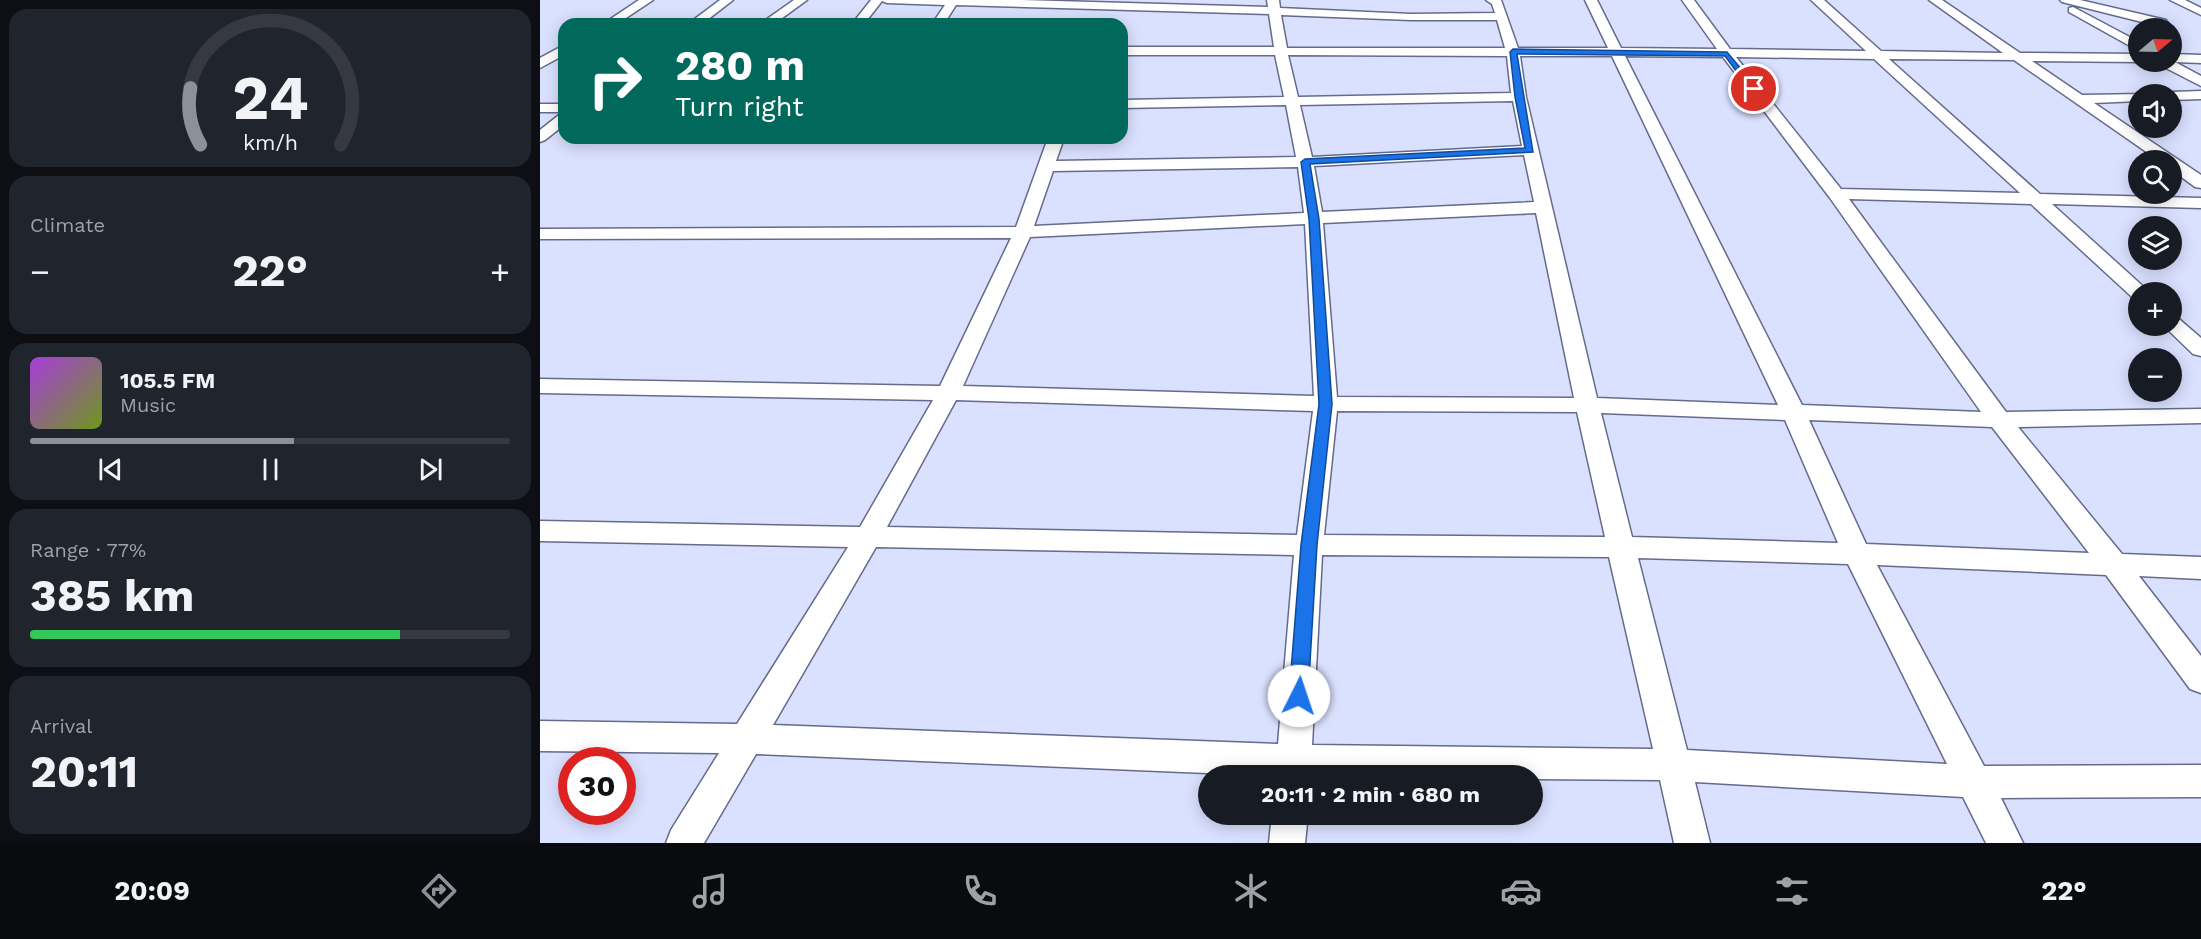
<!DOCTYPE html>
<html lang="en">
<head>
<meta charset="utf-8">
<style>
	body { margin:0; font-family:"Work Sans",sans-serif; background:#20242c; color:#f1f3f6; height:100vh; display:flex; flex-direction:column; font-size:22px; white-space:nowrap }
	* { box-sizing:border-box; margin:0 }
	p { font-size:20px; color:#9ea1a6 }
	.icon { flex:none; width:33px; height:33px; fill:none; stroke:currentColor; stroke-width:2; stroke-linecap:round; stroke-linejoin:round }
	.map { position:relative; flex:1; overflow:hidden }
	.side { display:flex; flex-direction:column; gap:9px; padding:9px; background:#0d0f14; width:540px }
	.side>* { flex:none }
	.guide { position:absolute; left:18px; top:18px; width:570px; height:126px; border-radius:18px; box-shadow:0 3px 15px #0003; background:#00695c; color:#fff; overflow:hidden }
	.needle { width:39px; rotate:71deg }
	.tools { position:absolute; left:1588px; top:18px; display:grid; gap:12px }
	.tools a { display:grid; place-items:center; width:54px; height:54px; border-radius:50%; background:#171b24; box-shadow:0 3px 15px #0003; font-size:30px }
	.speed { position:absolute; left:18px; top:747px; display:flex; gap:12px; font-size:30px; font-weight:700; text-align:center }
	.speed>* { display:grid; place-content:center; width:78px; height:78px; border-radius:50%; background:#171b24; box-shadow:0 3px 15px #0003; line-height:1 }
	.speed .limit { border:9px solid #d22; background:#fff; color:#111 }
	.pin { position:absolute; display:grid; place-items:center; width:51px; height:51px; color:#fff; margin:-26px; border:3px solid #fff; border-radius:50%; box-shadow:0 2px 6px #0007 }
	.me { position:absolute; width:66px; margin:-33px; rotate:4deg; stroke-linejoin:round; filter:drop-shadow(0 0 4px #0008) }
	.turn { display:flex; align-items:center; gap:21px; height:126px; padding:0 18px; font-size:27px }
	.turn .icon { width:78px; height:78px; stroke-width:2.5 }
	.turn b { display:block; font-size:42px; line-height:51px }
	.big { font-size:45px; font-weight:700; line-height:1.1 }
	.side .widget { flex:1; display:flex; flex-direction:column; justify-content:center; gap:9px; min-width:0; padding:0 21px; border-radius:18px; background:#20242c }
	.side .dial { align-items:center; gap:0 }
	.dial svg { height:156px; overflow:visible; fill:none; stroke:#363941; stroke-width:7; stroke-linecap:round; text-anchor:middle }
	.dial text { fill:#f1f3f6; stroke:none }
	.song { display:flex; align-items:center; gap:18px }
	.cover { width:72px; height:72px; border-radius:9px; background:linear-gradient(135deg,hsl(280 70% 55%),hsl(80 70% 35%)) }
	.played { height:6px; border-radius:3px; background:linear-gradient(90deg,#8c9099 55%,#363941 55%) }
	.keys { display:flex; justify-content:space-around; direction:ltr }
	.heat { display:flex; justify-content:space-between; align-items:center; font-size:33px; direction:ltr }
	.charge { height:9px; border-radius:4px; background:linear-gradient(90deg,#34c759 77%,#363941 0) }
	.trip { position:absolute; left:658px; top:765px; width:345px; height:60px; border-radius:30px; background:#171b24; box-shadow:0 3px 15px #0003; font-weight:700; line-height:60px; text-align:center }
	.tab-bar { display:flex; height:96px; justify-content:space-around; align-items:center; background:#090b0e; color:#9ea1a6 }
	.tab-bar .icon { width:42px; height:42px }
	.tab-bar .active { color:#8c9099 }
	.tab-bar b { font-size:27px; color:#f1f3f6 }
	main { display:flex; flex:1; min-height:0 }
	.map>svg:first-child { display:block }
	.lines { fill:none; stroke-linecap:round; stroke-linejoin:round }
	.minor-casing { stroke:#646b8b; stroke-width:3 }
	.minor { fill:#fff; fill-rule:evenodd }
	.route { fill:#1a73e8; stroke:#114b97; stroke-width:1.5 }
</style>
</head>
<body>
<main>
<section class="side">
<div class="widget dial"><svg viewBox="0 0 100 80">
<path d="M14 69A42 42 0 1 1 86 69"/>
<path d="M14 69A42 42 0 0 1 9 40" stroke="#8c9099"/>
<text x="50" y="56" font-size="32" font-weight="700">24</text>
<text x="50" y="72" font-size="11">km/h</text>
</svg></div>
<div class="widget"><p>Climate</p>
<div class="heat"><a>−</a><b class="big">22°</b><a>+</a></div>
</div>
<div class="widget">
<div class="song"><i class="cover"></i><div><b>105.5 FM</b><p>Music</p></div></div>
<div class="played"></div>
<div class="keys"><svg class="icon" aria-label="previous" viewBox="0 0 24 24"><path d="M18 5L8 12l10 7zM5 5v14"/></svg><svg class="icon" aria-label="pause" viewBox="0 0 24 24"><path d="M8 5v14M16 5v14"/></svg><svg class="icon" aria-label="next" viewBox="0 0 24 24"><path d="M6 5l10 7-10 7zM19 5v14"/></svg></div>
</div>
<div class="widget"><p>Range · 77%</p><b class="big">385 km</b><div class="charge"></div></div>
<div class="widget"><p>Arrival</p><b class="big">20:11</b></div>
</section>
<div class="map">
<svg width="1661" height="843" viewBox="0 0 1661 843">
	<rect width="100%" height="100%" fill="#dae1ff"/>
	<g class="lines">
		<g class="minor-casing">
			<path id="minor" d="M 99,0 L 113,0 L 77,24 L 63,24 Z
				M 180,0 L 193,0 L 162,24 L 148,24 Z
				M 254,0 L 267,0 L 234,24 L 220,24 Z
				M 331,0 L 481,0 L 728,7 L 727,0 L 739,0 L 740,8 L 871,14 L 955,13 L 952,4 L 946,0 L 961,0 L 978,48 L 1068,48 L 1045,0 L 1057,0 L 1081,48 L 1177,49 L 1142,0 L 1154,0 L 1190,49 L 1326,51 L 1271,0 L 1284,0 L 1341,51 L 1463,53 L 1389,0 L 1402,0 L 1480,53 L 1599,54 L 1599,62 L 1492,61 L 1542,95 L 1604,94 L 1599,94 L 1599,101 L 1554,103 L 1661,175 L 1661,188 L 1655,187 L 1632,170 L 1632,160 L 1618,160 L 1474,60 L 1349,59 L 1500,194 L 1661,198 L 1661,208 L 1512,204 L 1606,289 L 1609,292 L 1599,292 L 1599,299 L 1592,297 L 1491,204 L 1309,199 L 1466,412 L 1661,409 L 1661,423 L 1478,427 L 1582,554 L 1661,557 L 1661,579 L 1599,576 L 1661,656 L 1661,693 L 1650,689 L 1566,575 L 1337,565 L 1444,766 L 1661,765 L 1661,797 L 1461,798 L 1483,843 L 1446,843 L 1423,797 L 1155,782 L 1170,843 L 1134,843 L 1120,780 L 993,779 L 993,776 L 736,776 L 216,754 L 164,843 L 126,843 L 131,830 L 179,753 L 0,751 L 0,721 L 197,724 L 308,547 L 0,541 L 0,521 L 320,527 L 393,400 L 0,393 L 0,379 L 400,386 L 471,238 L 0,239 L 0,229 L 476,227 L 508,138 L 524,138 L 516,161 L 756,157 L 746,105 L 582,108 L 582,100 L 744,97 L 735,55 L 582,55 L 582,47 L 734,47 L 729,14 L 416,5 L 404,24 L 392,24 L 405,5 L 347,3 L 342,1 L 324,24 L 312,24 ZM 741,15 L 871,20 L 957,20 L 965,48 L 747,48 ZM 748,55 L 967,56 L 971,93 L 758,97 ZM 980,56 L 1072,56 L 1238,405 L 1057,398 L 986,97 ZM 1085,56 L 1183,57 L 1290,198 L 1441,412 L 1262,405 ZM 1196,57 L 1334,59 L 1480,193 L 1301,189 ZM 973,101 L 982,146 L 772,157 L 760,105 ZM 984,155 L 994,202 L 782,212 L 774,166 ZM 758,167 L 764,213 L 494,226 L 513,171 ZM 996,213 L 1034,398 L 797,397 L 783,223 ZM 765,224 L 774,396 L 423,386 L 490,237 ZM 416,400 L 773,411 L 757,535 L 347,527 ZM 797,411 L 1037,412 L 1065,537 L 784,535 ZM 1061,413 L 1245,420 L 1298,543 L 1092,537 ZM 1269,420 L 1452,427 L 1549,553 L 1326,544 ZM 336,547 L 754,555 L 738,744 L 233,725 ZM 782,555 L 1069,557 L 1113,749 L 772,745 ZM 1098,558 L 1308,564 L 1407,764 L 1147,750 Z
				M 1520,0 L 1540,0 L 1626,20 L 1628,23 L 1622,27 L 1522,2 Z
				M 1630,0 L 1645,0 L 1661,8 L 1661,15 Z
				M 1533,7 L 1599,42 L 1599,51 L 1529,12 L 1529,8 Z
				M 24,45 L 24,55 L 0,68 L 0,58 Z
				M 1632,54 L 1661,55 L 1661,63 L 1635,62 L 1661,76 L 1661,86 L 1620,65 L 1619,62 L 1632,62 Z
				M 1661,91 L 1661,99 L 1632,100 L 1632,94 L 1626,94 L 1632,92 Z
				M 0,104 L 24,104 L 24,112 L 0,112 Z
				M 24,114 L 24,125 L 5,140 L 0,142 L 0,130 L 19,115 Z
				M 1632,317 L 1639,319 L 1661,338 L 1661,356 L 1653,354 L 1625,327 L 1623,326 L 1632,326 Z
				M 732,814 L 768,814 L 765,843 L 729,843 Z"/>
		</g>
		<use href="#minor" class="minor"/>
	</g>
	<path class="route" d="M 973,49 L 1187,52 L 1218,89 L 1211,91 L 1185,56 L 977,54 L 993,152 L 770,164 L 779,219 L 792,404 L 777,545 L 768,696 L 765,701 L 759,704 L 752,701 L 749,696 L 761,545 L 779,404 L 769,219 L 761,162 L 765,159 L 985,148 L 975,97 L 970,52 Z"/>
</svg>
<div class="tools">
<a><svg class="needle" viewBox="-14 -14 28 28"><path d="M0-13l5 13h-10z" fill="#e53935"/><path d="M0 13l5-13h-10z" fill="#9ea1a6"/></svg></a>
<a><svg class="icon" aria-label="sound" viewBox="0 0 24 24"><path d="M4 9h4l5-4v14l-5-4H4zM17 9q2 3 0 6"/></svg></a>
<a><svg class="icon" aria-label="search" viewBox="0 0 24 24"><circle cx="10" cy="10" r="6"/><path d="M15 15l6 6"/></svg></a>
<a><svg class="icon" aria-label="layers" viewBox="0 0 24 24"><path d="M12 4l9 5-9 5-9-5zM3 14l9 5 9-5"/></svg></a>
<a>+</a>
<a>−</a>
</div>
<div class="speed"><div class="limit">30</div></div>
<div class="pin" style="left:1214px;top:89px;background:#d93025"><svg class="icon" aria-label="arrive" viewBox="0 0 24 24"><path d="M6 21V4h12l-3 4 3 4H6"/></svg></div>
<svg class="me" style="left:759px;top:696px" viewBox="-20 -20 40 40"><circle r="19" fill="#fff"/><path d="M0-13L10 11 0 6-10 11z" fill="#1a73e8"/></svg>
<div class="trip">20:11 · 2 min · 680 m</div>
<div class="guide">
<div class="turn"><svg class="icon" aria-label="right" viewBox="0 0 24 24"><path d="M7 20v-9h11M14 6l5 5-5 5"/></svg><div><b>280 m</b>Turn right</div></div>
</div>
</div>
</main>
<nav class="tab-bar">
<b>20:09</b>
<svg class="icon active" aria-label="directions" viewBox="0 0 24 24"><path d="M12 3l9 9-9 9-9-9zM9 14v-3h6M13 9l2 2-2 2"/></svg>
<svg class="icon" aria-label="music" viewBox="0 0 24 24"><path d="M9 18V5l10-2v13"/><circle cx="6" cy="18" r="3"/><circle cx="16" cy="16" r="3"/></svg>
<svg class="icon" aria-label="phone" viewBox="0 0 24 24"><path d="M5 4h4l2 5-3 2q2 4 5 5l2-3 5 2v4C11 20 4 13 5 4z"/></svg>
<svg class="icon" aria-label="climate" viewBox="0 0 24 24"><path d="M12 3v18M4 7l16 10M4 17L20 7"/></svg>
<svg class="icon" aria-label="car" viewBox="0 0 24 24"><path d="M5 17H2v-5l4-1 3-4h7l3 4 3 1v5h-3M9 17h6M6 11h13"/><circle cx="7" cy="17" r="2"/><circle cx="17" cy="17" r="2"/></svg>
<svg class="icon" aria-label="filters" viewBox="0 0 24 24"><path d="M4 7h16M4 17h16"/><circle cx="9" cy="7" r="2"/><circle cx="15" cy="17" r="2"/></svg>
<b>22°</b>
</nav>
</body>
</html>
